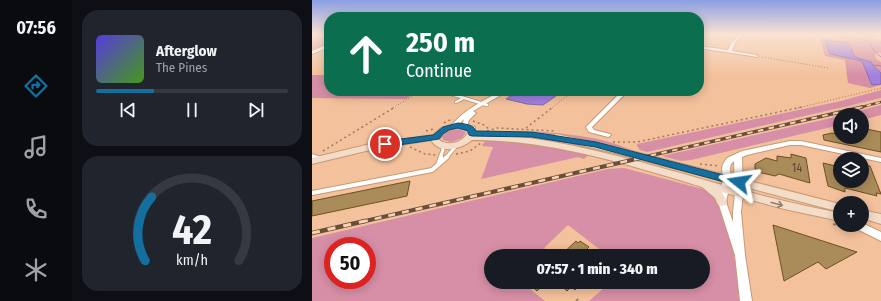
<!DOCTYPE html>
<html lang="en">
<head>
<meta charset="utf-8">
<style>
	body { margin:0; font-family:"Fira Sans Condensed",sans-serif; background:#20242c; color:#f1f3f6; height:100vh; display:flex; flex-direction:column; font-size:15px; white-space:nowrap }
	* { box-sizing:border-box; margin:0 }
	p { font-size:13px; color:#9ea1a6 }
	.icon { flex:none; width:22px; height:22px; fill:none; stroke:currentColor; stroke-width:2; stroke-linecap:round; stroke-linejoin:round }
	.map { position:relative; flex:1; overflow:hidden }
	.drawer { display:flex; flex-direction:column; gap:10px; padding:10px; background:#0d0f14; width:240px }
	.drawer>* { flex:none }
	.banner { position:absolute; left:12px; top:12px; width:380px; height:84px; border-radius:16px; box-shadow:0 2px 10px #0003; background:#0b6e4f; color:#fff; overflow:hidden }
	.fabs { position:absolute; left:521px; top:108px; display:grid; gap:8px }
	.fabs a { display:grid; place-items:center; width:36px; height:36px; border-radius:50%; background:#171b24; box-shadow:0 2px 10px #0003; font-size:20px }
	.speed { position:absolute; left:12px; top:237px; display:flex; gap:8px; font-size:20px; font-weight:700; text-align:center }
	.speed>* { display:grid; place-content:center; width:52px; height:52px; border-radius:50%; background:#171b24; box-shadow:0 2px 10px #0003; line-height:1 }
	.speed .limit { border:6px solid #d22; background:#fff; color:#111 }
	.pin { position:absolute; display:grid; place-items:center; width:34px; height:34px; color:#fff; margin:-17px; border:2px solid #fff; border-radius:50%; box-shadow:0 1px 4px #0007 }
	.me { position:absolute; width:44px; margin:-22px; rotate:285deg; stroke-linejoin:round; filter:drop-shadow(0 0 3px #0008) }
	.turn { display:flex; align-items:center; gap:14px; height:84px; padding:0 16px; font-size:18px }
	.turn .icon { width:52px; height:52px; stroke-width:2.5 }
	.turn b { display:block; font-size:28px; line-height:34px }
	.drawer .tile { flex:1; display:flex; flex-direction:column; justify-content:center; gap:6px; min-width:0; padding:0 14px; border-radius:16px; background:#20242c }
	.drawer .dial { align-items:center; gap:0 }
	.dial svg { height:104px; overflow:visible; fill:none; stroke:#363941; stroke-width:7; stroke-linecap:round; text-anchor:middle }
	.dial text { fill:#f1f3f6; stroke:none }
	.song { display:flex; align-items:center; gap:12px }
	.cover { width:48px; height:48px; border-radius:6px; background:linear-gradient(135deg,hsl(250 70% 55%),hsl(100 70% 35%)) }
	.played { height:4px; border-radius:2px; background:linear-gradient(90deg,#156f9e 30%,#363941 30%) }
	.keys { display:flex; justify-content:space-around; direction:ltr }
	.trip { position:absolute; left:172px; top:249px; width:226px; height:40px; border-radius:20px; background:#171b24; box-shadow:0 2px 10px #0003; font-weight:800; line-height:40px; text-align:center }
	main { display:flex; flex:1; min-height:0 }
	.menu { display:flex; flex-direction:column; width:72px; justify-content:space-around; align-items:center; background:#090b0e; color:#9ea1a6 }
	.menu .icon { width:28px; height:28px }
	.menu .on { color:#156f9e }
	.menu b { font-size:18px; color:#f1f3f6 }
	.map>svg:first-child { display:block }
	.green { fill:#d68fa6; fill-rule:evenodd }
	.water { fill:#a180df; stroke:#8569a7 }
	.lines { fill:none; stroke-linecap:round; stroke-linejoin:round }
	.stream { stroke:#8569a7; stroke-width:1 }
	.building { fill:#aa8c5a; stroke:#6d511f }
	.lane-far3-casing { stroke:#c89974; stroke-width:3 }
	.lane-far2-casing { stroke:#c89974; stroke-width:4 }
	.lane-far1-casing { stroke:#c89974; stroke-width:5 }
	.lane-casing { stroke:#c89974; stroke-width:6 }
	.street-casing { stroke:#c89974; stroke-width:2 }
	.secondary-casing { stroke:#c89974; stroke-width:2 }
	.path-far2 { stroke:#9d7b60; stroke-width:1; stroke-dasharray:1 2; stroke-linecap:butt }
	.path-far1 { stroke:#9d7b60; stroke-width:1.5; stroke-dasharray:2 3; stroke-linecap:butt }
	.path { stroke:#9d7b60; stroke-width:2; stroke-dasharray:3 4.5; stroke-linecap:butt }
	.lane-far3 { stroke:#fff; stroke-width:2 }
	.lane-far2 { stroke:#fff; stroke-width:2.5 }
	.lane-far1 { stroke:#fff; stroke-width:3 }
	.lane { stroke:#fff; stroke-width:4 }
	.street { fill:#fff; fill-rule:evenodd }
	.secondary { fill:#f3dcc8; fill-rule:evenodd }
	.rail-far3-casing { stroke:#684e3b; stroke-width:2.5 }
	.rail-far2-casing { stroke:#684e3b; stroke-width:3.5 }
	.rail-far1-casing { stroke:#684e3b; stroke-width:4 }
	.rail-casing { stroke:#684e3b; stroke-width:4.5 }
	.rail-far3 { stroke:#f9d1b3; stroke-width:1.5; stroke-dasharray:4.5; stroke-linecap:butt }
	.rail-far2 { stroke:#f9d1b3; stroke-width:2; stroke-dasharray:5.5; stroke-linecap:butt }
	.rail-far1 { stroke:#f9d1b3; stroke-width:2.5; stroke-dasharray:7; stroke-linecap:butt }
	.rail { stroke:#f9d1b3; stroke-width:3; stroke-dasharray:8; stroke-linecap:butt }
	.oneway { stroke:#937e6d }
	.route { fill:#156f9e; stroke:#0e4867 }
	.labels { text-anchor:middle; stroke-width:3; stroke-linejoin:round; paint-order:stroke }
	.number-label { font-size:12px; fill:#5e4831 }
</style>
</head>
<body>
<main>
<nav class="menu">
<b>07:56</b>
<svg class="icon on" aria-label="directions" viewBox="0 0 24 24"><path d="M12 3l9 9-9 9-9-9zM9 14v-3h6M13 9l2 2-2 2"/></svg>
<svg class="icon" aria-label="music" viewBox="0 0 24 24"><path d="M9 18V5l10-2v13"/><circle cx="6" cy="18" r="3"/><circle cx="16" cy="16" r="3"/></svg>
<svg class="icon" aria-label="phone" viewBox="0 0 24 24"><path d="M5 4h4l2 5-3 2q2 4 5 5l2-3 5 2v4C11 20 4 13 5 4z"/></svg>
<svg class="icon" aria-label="climate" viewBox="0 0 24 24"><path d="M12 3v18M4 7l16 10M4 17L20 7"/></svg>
</nav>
<section class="drawer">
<div class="tile">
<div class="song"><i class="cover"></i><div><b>Afterglow</b><p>The Pines</p></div></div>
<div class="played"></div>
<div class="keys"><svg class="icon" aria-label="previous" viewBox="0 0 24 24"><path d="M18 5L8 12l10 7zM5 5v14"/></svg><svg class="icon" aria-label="pause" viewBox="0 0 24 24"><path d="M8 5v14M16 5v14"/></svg><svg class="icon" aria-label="next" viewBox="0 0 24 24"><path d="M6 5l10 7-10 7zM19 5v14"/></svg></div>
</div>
<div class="tile dial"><svg viewBox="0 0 100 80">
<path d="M14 69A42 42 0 1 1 86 69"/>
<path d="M14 69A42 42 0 0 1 19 20" stroke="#156f9e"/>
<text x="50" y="56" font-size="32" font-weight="700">42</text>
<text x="50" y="72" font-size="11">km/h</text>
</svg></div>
</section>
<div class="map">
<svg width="569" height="301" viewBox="0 0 569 301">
	<rect width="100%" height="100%" fill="#f3c19c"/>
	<path class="green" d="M 0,34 L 17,34 L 17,44 L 7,49 L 0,49 Z
		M 525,34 L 551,38 L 553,37 L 552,34 L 562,34 L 561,39 L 569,40 L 569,53 L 563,53 L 564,59 L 569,62 L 569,73 L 563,68 L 559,62 L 543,57 L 536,43 L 514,41 L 541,59 L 550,61 L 560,85 L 569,84 L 569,85 L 558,88 L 536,83 L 533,60 L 513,56 L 508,38 L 492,35 L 528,40 Z
		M 0,75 L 17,75 L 17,91 L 105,91 L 94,99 L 0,98 Z
		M 569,90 L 569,98 L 540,105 L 335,152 L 328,150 L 325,146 L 325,144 L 529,101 Z
		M 569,105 L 569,115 L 550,120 L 550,115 L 531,115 Z
		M 528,116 L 528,125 L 379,160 L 369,161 L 350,156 Z
		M 147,129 L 154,132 L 150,138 L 139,142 L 131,140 L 130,136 L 137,131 Z
		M 219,131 C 252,134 291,136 321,151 L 315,151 L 287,144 Z
		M 174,139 L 193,139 L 277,154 L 272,159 L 266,157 L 169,179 L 181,147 L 170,146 Z
		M 312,168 L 398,191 C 418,218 426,268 427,301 L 277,301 L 299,282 L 391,282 L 391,256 L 296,256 L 256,225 L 233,247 L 230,256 L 179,256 L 179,282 L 209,282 L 233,301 L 0,301 L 0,238 L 296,169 ZM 21,246 L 55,246 L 55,280 L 21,280 Z"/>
	<path class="water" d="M 513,40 L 536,43 L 543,57 L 559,62 L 563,68 L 569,73 L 569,84 L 560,85 L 550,61 L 518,54 Z
		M 206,91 L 251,91 L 231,105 L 215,104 L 194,99 Z"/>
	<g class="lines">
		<path class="stream" d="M 557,42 L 563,52 L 569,57
			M 561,65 L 569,66"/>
	</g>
	<path class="building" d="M 550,128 L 569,132 L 569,152 L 512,140 L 511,135 L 520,133 L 528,135 L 528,137 L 550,137 Z
		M 479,154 L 494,158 L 498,183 L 467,174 L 463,176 L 446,172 L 443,169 L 443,164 L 454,158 L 465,161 L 465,156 L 479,158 Z
		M 511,163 L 528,167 L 528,181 L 550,181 L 550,164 L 558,166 L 569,194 L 564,193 L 565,196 L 533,188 L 533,192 L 516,186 Z
		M 98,181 L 95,196 L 0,216 L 0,201 Z
		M 461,225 L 545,252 L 514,269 L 506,262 L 472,281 Z
		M 264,241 L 266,243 L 268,241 L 277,247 L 268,256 L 248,256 Z
		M 215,282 L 234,282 L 225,291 Z
		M 245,282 L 270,282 L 263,290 L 259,287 L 255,291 Z"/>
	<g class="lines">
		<g class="lane-far3-casing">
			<path id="lane-far3" d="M 10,48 L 17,48"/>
		</g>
		<g class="lane-far2-casing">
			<path id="lane-far2" d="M 129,91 L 175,105
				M 144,102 L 152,98"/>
		</g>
		<g class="lane-far1-casing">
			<path id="lane-far1" d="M 128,158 L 131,150 L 130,145
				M 134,158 L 144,146"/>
		</g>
		<g class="lane-casing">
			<path id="lane" d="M 126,165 L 129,157
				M 0,193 L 120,170 L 135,157"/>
		</g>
		<g class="street-casing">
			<path id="street" d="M 427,34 L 431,34 L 423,43 L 420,51 L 444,55 L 446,56 L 446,57 L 387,48 L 387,46 L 416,50 L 419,43 Z
				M 17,44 L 17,47 L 0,54 L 0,51 Z
				M 189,91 L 196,91 L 161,111 L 164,113 L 157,120 L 155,127 L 151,127 L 150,126 L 152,119 L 144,127 L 140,127 L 139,126 L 140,125 C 153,109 171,101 189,91 Z
				M 310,91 L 316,91 L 280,127 L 282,130 L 298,134 L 299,135 L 298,136 L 296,137 L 277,132 L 274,127 Z
				M 478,141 L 489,141 L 569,158 L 569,162 L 489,145 L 478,145 L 435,155 L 430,157 L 431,193 L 429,212 L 433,255 L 440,301 L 428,301 L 423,255 L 406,202 L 411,179 L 410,168 L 411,164 L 415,158 L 430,151 ZM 422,161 L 423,193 L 421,212 L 421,222 L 414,202 L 419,179 L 418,168 L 419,164 Z
				M 0,154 L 9,157 L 10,159 L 9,161 L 6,161 L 0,159 Z
				M 550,223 L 569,232 L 569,241 L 543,228 L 541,225 L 550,225 Z"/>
		</g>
		<g class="secondary-casing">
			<path id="secondary" d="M 146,123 L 163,127 L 163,134 C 235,135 303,155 372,174 C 423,189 475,203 528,213 L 528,221 L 472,209 L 410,192 L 415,202 L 414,205 L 410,206 L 406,205 L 403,198 L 390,187 C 314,164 239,140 160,140 C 150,149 127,155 119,140 L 58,150 L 0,164 L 0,158 L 58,144 L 121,135 L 129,128 ZM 146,127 L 156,130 L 156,133 C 150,142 137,147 127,140 L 131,133 Z
				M 244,134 L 304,147 L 528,204 L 528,212 L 303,153 L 241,139 L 240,137 Z
				M 550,210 L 569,214 L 569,224 L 550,218 Z"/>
		</g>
		<path class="path-far2" d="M 450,57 L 516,68
			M 81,108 L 108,91
			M 240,108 L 261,91
			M 486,108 L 569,88"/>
		<path class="path-far1" d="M 161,121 L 172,125 L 177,129
			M 132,123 L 140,119
			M 214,128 L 241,107
			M 114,131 L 122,129
			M 175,131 L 185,128 L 242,131
			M 301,142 L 325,142 L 490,107
			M 98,147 L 113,154 L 124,155
			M 11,151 L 83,107
			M 144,154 L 158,151 L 169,143
			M 388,164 L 407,166"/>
		<path class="path" d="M 521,224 L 538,229
			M 264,301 L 268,297"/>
		<use href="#lane-far3" class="lane-far3"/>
		<use href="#lane-far2" class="lane-far2"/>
		<use href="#lane-far1" class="lane-far1"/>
		<use href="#lane" class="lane"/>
		<use href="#street" class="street"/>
		<use href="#secondary" class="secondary"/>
		<g class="rail-far3-casing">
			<path id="rail-far3" d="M 546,108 L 569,102"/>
		</g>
		<g class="rail-far2-casing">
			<path id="rail-far2" d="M 328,158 L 550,107"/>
		</g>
		<g class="rail-far1-casing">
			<path id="rail-far1" d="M 49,222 L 333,157"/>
		</g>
		<g class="rail-casing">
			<path id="rail" d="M 0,233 L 53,221"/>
		</g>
		<use href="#rail-far3" class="rail-far3"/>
		<use href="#rail-far2" class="rail-far2"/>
		<use href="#rail-far1" class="rail-far1"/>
		<use href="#rail" class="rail"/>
	</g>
	<defs><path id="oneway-shaft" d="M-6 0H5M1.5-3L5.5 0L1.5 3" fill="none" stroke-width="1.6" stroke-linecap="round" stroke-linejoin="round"/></defs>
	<use class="oneway" href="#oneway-shaft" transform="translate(465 204) rotate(15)"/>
	<linearGradient id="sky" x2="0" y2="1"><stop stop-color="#8b9fe4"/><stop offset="0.45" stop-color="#fae3d2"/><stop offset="1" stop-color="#fae3d2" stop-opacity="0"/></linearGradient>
	<rect width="569" height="76" fill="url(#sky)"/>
	<path class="route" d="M 146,123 C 152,124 161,124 164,131 L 220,132 L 284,142 L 427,179 L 431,180 L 433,182 L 431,185 L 427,186 L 283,147 L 220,137 L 160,136 L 157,135 L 156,131 L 146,128 L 137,130 L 131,134 L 127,139 L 73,147 L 69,144 L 73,141 L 121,135 L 131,127 Z"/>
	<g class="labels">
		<g class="number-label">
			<text x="485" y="172">14</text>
		</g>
	</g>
</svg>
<div class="fabs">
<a><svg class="icon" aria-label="sound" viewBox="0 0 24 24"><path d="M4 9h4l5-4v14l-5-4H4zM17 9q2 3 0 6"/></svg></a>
<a><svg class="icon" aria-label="layers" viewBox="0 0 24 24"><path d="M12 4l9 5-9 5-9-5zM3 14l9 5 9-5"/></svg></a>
<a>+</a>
</div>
<div class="speed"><div class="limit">50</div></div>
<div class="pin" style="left:73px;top:144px;background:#d93025"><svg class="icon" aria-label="arrive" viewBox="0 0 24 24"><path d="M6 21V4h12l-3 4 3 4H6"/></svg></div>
<svg class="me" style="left:427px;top:182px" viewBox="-20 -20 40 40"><path d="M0-17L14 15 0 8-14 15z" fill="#156f9e" stroke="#fff" stroke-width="4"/></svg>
<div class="trip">07:57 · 1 min · 340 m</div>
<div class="banner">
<div class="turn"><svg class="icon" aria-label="ahead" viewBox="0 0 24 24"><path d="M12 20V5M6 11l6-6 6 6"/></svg><div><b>250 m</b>Continue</div></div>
</div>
</div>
</main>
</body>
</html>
